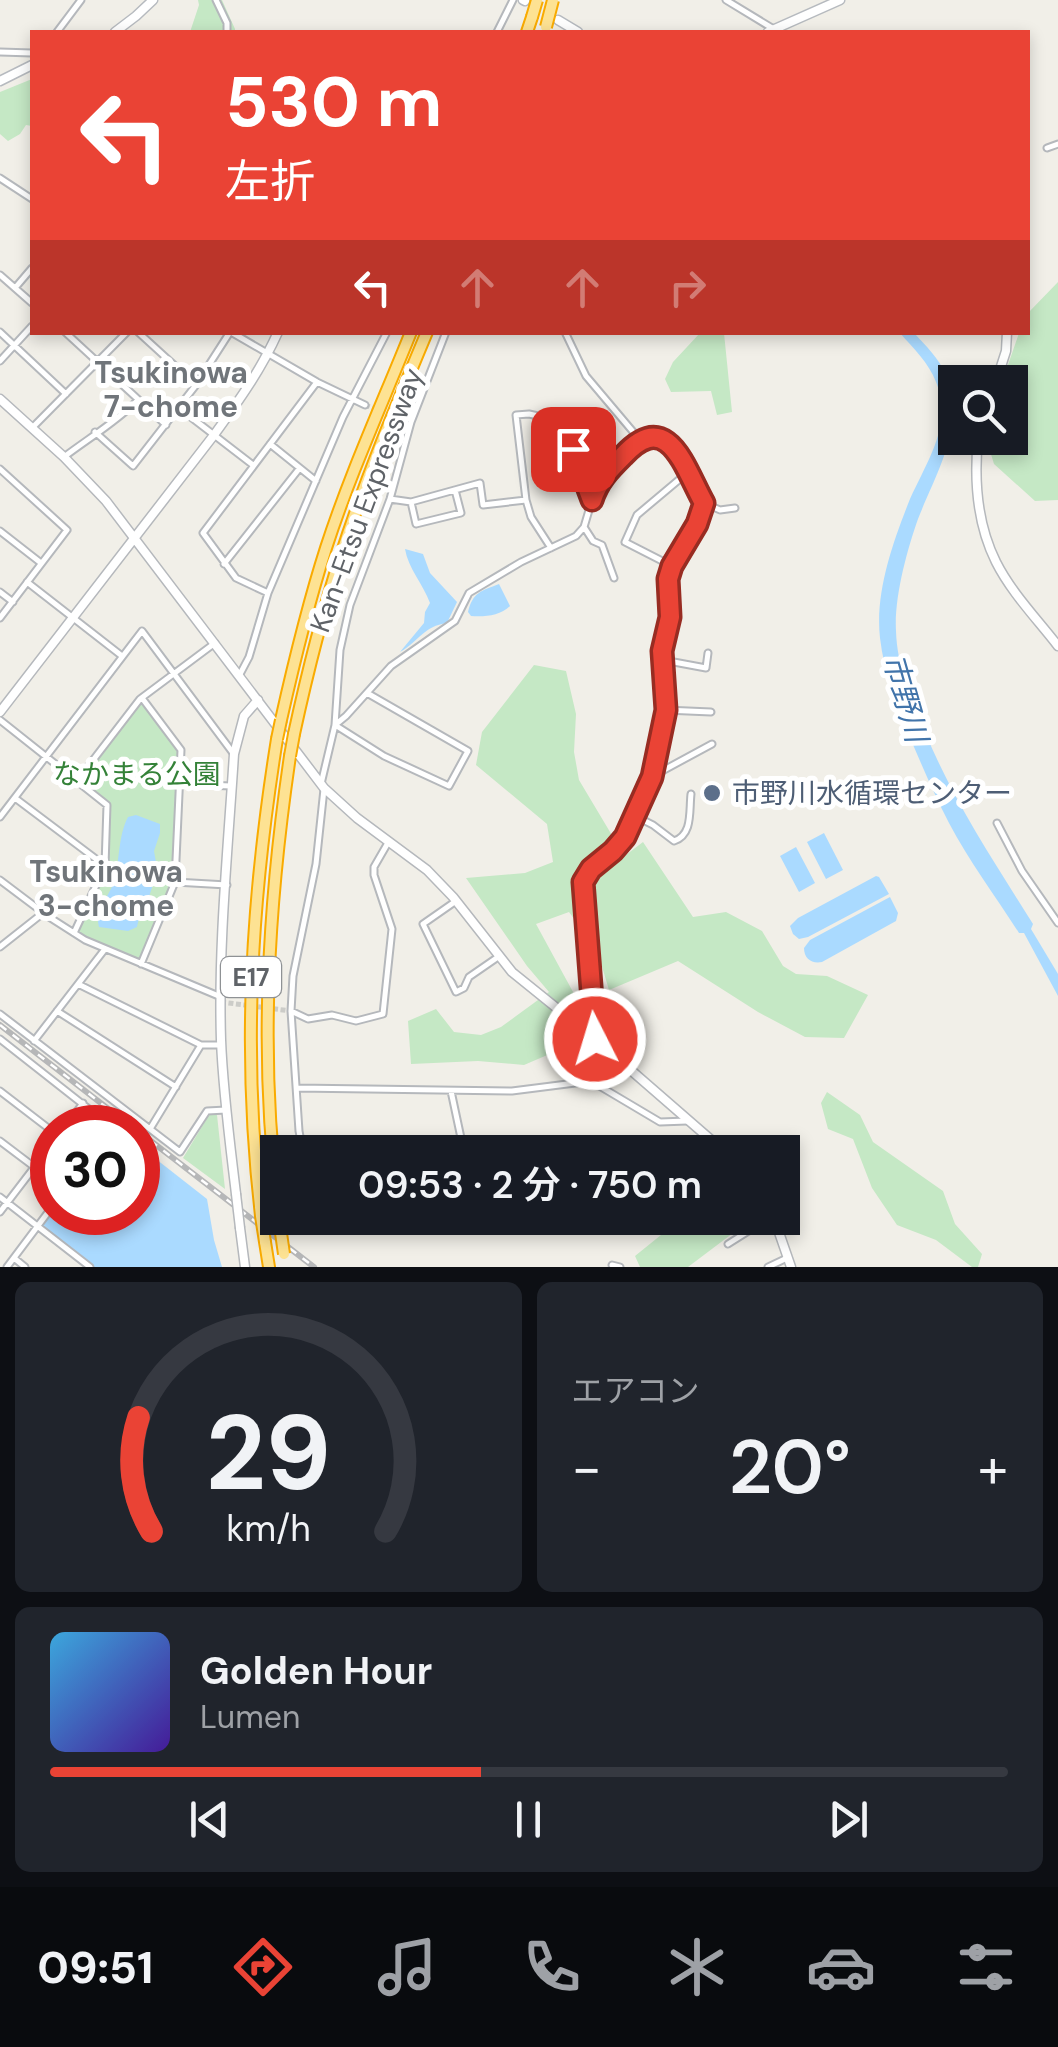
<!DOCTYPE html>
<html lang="ja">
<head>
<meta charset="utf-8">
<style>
	body { margin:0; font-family:"DM Sans","Noto Sans JP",sans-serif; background:#20242c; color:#f1f3f6; height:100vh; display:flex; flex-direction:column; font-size:38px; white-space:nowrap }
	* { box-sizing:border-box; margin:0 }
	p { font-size:32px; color:#9ea1a6 }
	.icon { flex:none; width:55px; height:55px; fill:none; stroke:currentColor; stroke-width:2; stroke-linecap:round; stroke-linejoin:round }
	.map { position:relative; height:1267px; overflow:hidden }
	.drawer { display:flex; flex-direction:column; gap:15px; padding:15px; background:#0d0f14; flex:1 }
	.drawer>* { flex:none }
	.top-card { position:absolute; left:30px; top:30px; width:1000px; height:305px; border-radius:0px; box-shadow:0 5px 15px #0003; background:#ea4335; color:#fff; overflow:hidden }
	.fabs { position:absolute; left:938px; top:365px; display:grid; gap:20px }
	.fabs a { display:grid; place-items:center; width:90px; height:90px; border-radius:0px; background:#171b24; box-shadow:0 5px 15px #0003; font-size:50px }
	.speed { position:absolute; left:30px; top:1105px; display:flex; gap:20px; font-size:50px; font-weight:700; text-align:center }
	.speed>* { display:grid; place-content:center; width:130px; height:130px; border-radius:50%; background:#171b24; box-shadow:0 5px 15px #0003; line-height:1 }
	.speed .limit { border:15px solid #d22; background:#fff; color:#111 }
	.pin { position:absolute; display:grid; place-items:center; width:85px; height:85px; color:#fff; margin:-42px; border-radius:20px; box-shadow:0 5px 15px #0006 }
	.me { position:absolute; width:110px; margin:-55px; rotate:355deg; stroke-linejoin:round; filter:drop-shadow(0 0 8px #0008) }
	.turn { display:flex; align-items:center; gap:35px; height:210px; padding:0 30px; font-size:45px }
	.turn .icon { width:130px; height:130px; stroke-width:2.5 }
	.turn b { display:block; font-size:70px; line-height:85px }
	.lanes { display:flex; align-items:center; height:95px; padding:0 30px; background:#0003; justify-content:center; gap:50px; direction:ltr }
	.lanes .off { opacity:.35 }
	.big { font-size:75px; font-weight:600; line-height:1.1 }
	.drawer .widget { flex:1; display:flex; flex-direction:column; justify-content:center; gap:15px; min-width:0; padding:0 35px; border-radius:15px; background:#20242c }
	.drawer .dial { align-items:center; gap:0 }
	.dial svg { height:260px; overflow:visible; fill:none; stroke:#363941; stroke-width:7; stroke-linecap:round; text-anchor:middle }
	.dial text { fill:#f1f3f6; stroke:none }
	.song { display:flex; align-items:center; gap:30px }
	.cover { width:120px; height:120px; border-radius:15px; background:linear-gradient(135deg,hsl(200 70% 55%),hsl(260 70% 35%)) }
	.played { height:10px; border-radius:5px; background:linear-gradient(90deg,#ea4335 45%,#363941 45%) }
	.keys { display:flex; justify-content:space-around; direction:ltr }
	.heat { display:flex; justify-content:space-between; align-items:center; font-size:55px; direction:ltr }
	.drawer .tiles { flex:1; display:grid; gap:15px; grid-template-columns:1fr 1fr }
	.widget:last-child { grid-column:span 2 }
	.trip { position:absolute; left:260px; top:1135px; width:540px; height:100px; border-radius:0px; background:#171b24; box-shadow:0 5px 15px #0003; font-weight:600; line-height:100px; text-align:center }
	.tab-bar { display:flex; height:160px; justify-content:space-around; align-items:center; background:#090b0e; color:#9ea1a6 }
	.tab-bar .icon { width:70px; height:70px }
	.tab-bar .active { color:#ea4335 }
	.tab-bar b { font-size:45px; color:#f1f3f6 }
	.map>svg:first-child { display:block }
	.green { fill:#c5e8c5 }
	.water { fill:#aadaff }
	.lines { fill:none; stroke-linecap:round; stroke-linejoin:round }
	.minor-tunnel { stroke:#ccccc8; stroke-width:5; stroke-dasharray:5 2.5; stroke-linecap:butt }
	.minor-casing { stroke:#b5b8bc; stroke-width:9 }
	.tertiary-casing { stroke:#b5b8bc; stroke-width:11 }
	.secondary-casing { stroke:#b6babf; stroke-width:11 }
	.motorway-casing { stroke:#f9ab00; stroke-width:14 }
	.minor { stroke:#fff; stroke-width:5 }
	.tertiary { stroke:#fff; stroke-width:8 }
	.secondary { stroke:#fff; stroke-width:8 }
	.motorway { stroke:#fde293; stroke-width:10 }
	.rail-casing { stroke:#b6b7b8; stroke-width:6 }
	.rail { stroke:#fff; stroke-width:2.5; stroke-dasharray:8; stroke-linecap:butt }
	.tertiary-bridge-casing { stroke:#b5b8bc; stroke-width:11; stroke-linecap:butt }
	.motorway-bridge-casing { stroke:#f9ab00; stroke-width:14; stroke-linecap:butt }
	.tertiary-bridge { stroke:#fff; stroke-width:8 }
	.motorway-bridge { stroke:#fde293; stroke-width:10 }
	.route-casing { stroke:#982c22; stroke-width:25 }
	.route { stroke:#ea4335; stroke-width:18 }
	.service-dot { fill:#5c6f8a; stroke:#fff; stroke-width:4 }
	.labels { text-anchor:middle; stroke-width:10; stroke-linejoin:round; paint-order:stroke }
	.shield { fill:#fff; stroke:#8f9295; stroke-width:2.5 }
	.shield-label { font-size:25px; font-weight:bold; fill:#5f6368 }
	.street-label { font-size:28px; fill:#5f6368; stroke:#fff }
	.park-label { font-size:28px; fill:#348238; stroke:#fff }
	.service-label { font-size:28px; fill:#4e5e75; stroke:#fff; text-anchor:start }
	.neighbourhood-label { font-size:30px; font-weight:bold; fill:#70757a; stroke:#fff }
	.water-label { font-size:30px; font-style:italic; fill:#4174aa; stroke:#fff }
</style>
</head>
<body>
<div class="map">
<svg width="1058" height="1267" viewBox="0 0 1058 1267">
	<rect width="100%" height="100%" fill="#f1efe8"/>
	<path class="green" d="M 198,0 L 222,0 L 235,29 L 235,32 L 190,32 L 199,5 Z
		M 32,79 L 32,126 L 26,125 L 20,134 L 8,141 L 0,134 L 0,92 Z
		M 1058,282 L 1058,500 L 1035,501 L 994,464 L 986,438 L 1010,438 L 1010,382 L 1002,382 L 1019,333 L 1028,332 L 1028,313 Z
		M 700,333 L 724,333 L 732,412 L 717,415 L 711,391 L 671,392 L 665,379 L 673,362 Z
		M 534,665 L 566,671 L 576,714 L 574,752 L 579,780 L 613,837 L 610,867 L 643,842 L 693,917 L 726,912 L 762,931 L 783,966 L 796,974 L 827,976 L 868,995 L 844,1038 L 805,1037 L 758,1012 L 678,961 L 609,990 L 597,950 L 569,912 L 536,924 L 585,1014 L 552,1053 L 524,1065 L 478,1061 L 411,1064 L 408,1021 L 436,1009 L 454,1032 L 481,1035 L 501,1027 L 549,992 L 527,966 L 466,878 L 525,873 L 553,862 L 547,824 L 476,765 L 482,732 Z
		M 140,699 L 181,750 L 175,882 L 141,964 L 74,933 L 105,866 L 107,805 L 77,781 Z
		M 827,1092 L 860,1115 L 873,1142 L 943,1191 L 955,1224 L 982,1254 L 978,1267 L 972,1267 L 936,1240 L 897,1225 L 872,1188 L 853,1139 L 828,1129 L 821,1103 Z
		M 209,1115 L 217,1115 L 225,1189 L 183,1158 Z
		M 682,1218 L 753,1218 L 688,1267 L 640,1267 L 635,1256 Z"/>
	<path class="water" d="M 900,333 L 914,333 C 925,345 939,358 946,375 C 967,424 936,473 918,519 C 907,550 894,598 896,631 C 897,666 911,700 925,732 C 954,802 993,860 1033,924 L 1031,929 L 1058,974 L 1058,996 L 1024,933 L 1019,933 C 996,897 969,861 949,823 C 935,796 923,768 911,740 C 897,707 884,673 880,638 C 875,593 892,545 908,504 C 924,465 955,425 936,382 C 929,363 913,348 900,333 Z
		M 405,549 L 423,554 L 430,573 L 457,602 L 447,623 C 424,626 419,641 400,652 L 424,623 L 425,612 L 430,603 C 423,584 408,568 405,549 Z
		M 499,584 L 510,606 C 500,616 484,617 471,616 L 468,612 C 473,592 481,591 499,584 Z
		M 136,815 L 160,824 L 160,833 L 154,851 L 158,874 C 153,882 152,888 149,897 C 146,908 139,915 137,927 L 128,931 L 99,927 C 94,906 108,901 114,881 C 120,860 118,836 128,817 Z
		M 824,833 L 843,870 L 826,879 L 807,842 Z
		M 796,847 L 815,883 L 799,892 L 780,856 Z
		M 876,876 L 879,877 L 889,894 L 808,937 L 799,939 L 793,934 L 790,926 L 798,918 Z
		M 890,897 L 898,913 L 896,921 L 822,962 C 812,964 804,959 804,948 L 810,940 Z
		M 138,1145 L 207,1199 L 214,1240 L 222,1267 L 90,1267 L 38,1227 L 52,1207 L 52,1212 L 138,1212 Z"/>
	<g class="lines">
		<path class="minor-tunnel" d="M 365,405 L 403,419
			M 221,1002 L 291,1011"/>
		<g class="minor-casing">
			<path id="minor" d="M 216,0 L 227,23 L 227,32
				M 726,0 L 772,28
				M 57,32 L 81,0
				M 497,32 L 513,0
				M 0,52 L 32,53
				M 1047,148 L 1058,144
				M 0,178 L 32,199
				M 0,275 L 32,303
				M 15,288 L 32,268
				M 0,332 L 66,394
				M 65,332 L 166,425
				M 138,332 L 196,385
				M 231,332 L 317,382 L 365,405
				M 565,332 L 586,376 L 640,440
				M 0,361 L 32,326
				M 179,408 L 253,465
				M 32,428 L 127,332
				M 95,432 L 133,466 L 196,385 L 230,332
				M 270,444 L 316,481
				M 64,457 C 89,438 116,422 138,400
				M 0,469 L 67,530 L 0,618
				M 390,499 L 411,502 L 480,483 L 483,505 L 526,500
				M 411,502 L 416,524 L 461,513 L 455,490
				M 584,527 L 593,541 L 602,545 L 614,578
				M 0,531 L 41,563
				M 551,548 L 531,517 L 526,500 L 516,415 L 529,414 L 557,420 L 573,449 L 592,498
				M 224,564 L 299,469
				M 672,566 L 625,542 L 637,515 L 687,473
				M 27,582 L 122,656
				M 0,592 L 13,602
				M 268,593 L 236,578 L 203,533 L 317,382
				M 663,660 L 706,668 L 708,653
				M 239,676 L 249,657 L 268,593 L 343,417 L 387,332
				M 665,710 L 711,712
				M 0,720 L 107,805 L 105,866 L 74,933
				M 335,725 L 346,716 L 391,666 L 455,621 L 469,593 L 521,562 L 576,536 L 584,527 L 595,490 L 605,474 L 640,440 L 656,436 L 667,440 L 676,451 L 704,503 L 720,510 L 735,508
				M 335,725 L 384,756 L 449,786 L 468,751 L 367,693
				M 651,777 L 712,744
				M 77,781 L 140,699 L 215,643
				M 179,784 L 231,786
				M 321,784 L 335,725 L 340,650 L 350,605 L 390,499 L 411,422 L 446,332
				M 15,798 L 104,865
				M 635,816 L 653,825 L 674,841 C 693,835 689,811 691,794
				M 0,817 L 142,631 L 233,753
				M 997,823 L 1022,871 L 1058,923
				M 0,880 L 49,917 L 85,940 L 221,997
				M 175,882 L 227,885
				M 456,901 L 423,924 L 456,992 L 464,988 L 469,977 L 498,957
				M 0,947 L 43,913
				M 141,964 L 175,882 L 181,750 L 142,698
				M 78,984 L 201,1045
				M 57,1011 L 176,1087
				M 291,1011 L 308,1019 L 332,1015 L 356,1021 L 383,1014 L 392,929 L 374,875 L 374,867 L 389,841
				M 0,1014 L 180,1152 L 207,1111 L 226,1110
				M 595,1036 L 583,882 L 591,869 L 613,851 L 625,837 L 651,777 L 665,710 L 662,651 L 669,617 L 668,579 L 672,566 L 697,524 L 704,503
				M 0,1039 L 113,1128
				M 34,1041 L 105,949
				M 297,1088 L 512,1091 L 591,1081 L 660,1122 L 687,1121
				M 0,1091 L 52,1131
				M 451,1091 L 464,1152
				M 65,1128 L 83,1103
				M 150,1129 L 201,1045 L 220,1045
				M 0,1141 L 33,1166
				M 303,1152 L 299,1131 L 291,1011 L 293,976 L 316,864 L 324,789
				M 0,1197 L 90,1267
				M 0,1212 L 52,1144
				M 314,1218 L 315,1221
				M 728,1244 L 769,1218
				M 14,1258 L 25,1267
				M 612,1265 L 620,1267
				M 7,1267 L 52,1207
				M 768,1267 L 787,1258"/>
		</g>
		<g class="tertiary-casing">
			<path id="tertiary" d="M 996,382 L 1006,351 L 1007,332
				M 0,399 L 64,457 L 106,501 L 324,788 L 357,818 L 427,870 L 453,897 L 512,972 L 595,1039 L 725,1152
				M 978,438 C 974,479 977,524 996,562 C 1011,592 1037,619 1058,646
				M 0,712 L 214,435 C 238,402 261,370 278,332
				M 236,1194 C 230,1143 223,1092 221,1040 C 218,947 228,848 234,754 L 244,716 L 258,700
				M 774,1218 L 791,1267
				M 240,1228 L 245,1267"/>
		</g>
		<g class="secondary-casing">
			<path id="secondary" d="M 523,0 L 525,1
				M 558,20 L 578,32
				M 115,32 L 136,16 L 153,0
				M 768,32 L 840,0
				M 0,81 L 32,65"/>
		</g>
		<g class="motorway-casing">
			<path id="motorway" d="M 527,32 L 532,17
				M 281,720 C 294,662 308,604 326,548 C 350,474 382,404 411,332
				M 294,734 C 307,674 322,614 341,555 C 365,480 396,406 427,332
				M 278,1205 C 259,1055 268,905 290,756
				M 261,1216 C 242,1052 251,901 277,739
				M 279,1218 L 281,1233
				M 265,1242 L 269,1267"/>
		</g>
		<use href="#minor" class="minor"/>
		<use href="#tertiary" class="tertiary"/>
		<use href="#secondary" class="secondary"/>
		<use href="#motorway" class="motorway"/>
		<g class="rail-casing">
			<path id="rail" d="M 0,1025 L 133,1128
				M 138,1131 L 314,1267"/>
		</g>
		<use href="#rail" class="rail"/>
		<g class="tertiary-bridge-casing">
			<path id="tertiary-bridge" d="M 236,1194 L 240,1228"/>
		</g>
		<g class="motorway-bridge-casing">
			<path id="motorway-bridge" d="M 532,17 L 537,0
				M 546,27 L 553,0
				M 277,739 L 281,720
				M 290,756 L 294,734
				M 261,1216 L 265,1242
				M 281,1233 L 284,1254"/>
		</g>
		<use href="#tertiary-bridge" class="tertiary-bridge"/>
		<use href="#motorway-bridge" class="motorway-bridge"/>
	</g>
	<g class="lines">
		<g class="route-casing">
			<path id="route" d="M 573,449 L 592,500 C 598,481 609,470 623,456 C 668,407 684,467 704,503 L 697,524 L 672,566 L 668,579 L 670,617 L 662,651 L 666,710 L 652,777 L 625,837 L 613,851 L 591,869 L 583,882 L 595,1039"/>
		</g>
		<use href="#route" class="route"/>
	</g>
	<circle class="service-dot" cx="712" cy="793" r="10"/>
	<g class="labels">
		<rect class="shield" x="221" y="957" width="60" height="40" rx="8"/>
		<g class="shield-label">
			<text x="251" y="986">E17</text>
		</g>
		<g class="street-label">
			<text transform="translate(366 500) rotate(-70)" y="10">Kan-Etsu Expressway</text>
		</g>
		<g class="park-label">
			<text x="137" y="784">なかまる公園</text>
		</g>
		<g class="service-label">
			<text x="732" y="803">市野川水循環センター</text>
		</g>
		<g class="neighbourhood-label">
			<text x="171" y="383">Tsukinowa<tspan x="171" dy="34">7-chome</tspan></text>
			<text x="106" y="882">Tsukinowa<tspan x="106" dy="34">3-chome</tspan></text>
		</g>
		<g class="water-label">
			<text transform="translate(905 698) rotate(74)" y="10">市野川</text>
		</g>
	</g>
</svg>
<div class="fabs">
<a><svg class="icon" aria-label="search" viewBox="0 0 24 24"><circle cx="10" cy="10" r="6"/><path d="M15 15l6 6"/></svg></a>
</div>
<div class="speed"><div class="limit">30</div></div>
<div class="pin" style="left:573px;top:449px;background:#d93025"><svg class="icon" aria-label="arrive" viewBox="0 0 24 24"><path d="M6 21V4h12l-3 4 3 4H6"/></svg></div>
<svg class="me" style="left:595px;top:1039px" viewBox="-20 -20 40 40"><circle r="17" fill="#ea4335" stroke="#fff" stroke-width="3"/><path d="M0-11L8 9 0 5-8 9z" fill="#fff"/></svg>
<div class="trip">09:53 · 2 分 · 750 m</div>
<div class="top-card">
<div class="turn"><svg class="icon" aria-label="left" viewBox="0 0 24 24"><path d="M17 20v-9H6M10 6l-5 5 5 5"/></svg><div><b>530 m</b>左折</div></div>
<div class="lanes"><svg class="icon" aria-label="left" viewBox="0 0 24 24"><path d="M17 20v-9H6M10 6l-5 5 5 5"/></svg><svg class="icon off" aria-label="ahead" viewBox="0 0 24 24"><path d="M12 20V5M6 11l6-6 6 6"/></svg><svg class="icon off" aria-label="ahead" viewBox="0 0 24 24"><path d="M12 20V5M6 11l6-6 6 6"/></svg><svg class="icon off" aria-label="right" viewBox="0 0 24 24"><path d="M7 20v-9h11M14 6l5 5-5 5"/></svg></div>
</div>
</div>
<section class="drawer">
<div class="tiles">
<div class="widget dial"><svg viewBox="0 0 100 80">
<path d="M14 69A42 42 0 1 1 86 69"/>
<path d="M14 69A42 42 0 0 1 10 34" stroke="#ea4335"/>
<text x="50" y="56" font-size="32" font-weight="700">29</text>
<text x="50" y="72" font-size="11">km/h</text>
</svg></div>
<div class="widget"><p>エアコン</p>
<div class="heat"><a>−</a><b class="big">20°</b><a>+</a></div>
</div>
<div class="widget">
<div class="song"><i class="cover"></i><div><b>Golden Hour</b><p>Lumen</p></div></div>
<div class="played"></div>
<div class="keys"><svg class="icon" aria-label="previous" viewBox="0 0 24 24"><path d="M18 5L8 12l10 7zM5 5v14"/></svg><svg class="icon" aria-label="pause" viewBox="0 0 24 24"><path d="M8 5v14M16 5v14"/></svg><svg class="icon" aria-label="next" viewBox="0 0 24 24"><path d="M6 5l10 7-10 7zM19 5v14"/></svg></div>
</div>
</div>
</section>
<nav class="tab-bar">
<b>09:51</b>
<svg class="icon active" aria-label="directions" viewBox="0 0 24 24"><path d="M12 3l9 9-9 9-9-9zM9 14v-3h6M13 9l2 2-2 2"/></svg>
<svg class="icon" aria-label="music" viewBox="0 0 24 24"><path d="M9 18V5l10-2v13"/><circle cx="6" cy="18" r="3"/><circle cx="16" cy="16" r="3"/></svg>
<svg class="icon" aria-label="phone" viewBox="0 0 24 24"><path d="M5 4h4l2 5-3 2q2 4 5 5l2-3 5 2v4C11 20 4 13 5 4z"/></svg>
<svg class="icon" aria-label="climate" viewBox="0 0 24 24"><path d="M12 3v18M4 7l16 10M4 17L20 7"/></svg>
<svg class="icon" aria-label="car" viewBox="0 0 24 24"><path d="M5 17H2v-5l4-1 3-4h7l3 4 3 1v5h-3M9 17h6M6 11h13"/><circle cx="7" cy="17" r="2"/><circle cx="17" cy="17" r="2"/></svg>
<svg class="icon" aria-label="filters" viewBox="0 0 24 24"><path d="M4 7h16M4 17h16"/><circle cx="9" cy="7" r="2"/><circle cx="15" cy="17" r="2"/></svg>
</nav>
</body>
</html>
